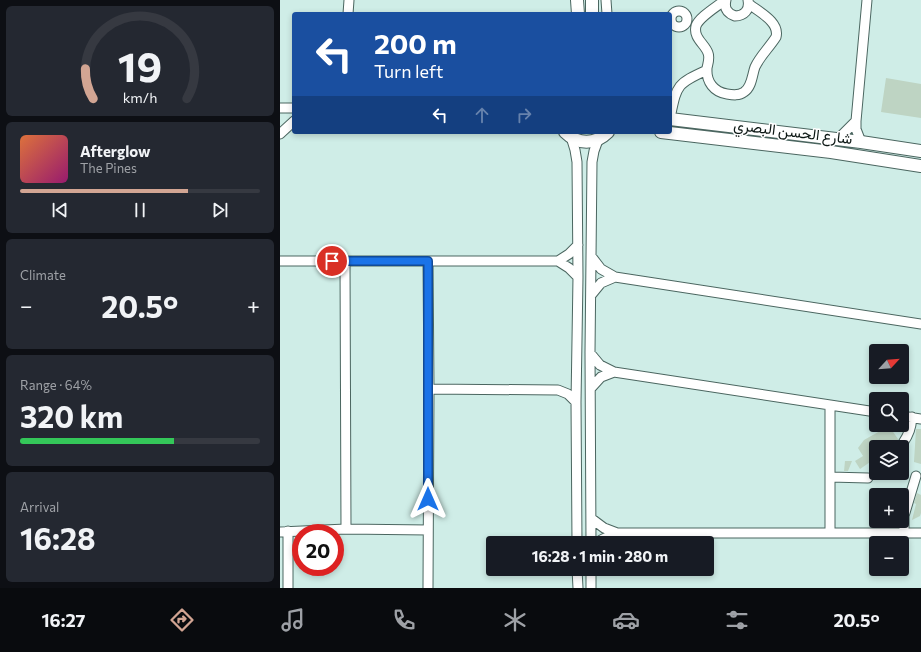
<!DOCTYPE html>
<html lang="en">
<head>
<meta charset="utf-8">
<style>
	body { margin:0; font-family:Commissioner,Vazirmatn,sans-serif; background:#242831; color:#f1f3f6; height:100vh; display:flex; flex-direction:column; font-size:15px; white-space:nowrap }
	* { box-sizing:border-box; margin:0 }
	p { font-size:13px; color:#9ea1a6 }
	.icon { flex:none; width:22px; height:22px; fill:none; stroke:currentColor; stroke-width:2; stroke-linecap:round; stroke-linejoin:round }
	.map { position:relative; flex:1; overflow:hidden }
	.side { display:flex; flex-direction:column; gap:6px; padding:6px; background:#0d0f14; width:280px }
	.side>* { flex:none }
	.banner { position:absolute; left:12px; top:12px; width:380px; height:122px; border-radius:4px; box-shadow:0 2px 6px #0003; background:#1a4fa0; color:#fff; overflow:hidden }
	.needle { width:26px; rotate:64deg }
	.tools { position:absolute; left:589px; top:344px; display:grid; gap:8px }
	.tools a { display:grid; place-items:center; width:40px; height:40px; border-radius:4px; background:#171b24; box-shadow:0 2px 6px #0003; font-size:20px }
	.speed { position:absolute; left:12px; top:524px; display:flex; gap:8px; font-size:20px; font-weight:700; text-align:center }
	.speed>* { display:grid; place-content:center; width:52px; height:52px; border-radius:50%; background:#171b24; box-shadow:0 2px 6px #0003; line-height:1 }
	.speed .limit { border:6px solid #d22; background:#fff; color:#111 }
	.pin { position:absolute; display:grid; place-items:center; width:34px; height:34px; color:#fff; margin:-17px; border:2px solid #fff; border-radius:50%; box-shadow:0 1px 4px #0007 }
	.me { position:absolute; width:44px; margin:-22px; rotate:0deg; stroke-linejoin:round; filter:drop-shadow(0 0 3px #0008) }
	.turn { display:flex; align-items:center; gap:14px; height:84px; padding:0 16px; font-size:18px }
	.turn .icon { width:52px; height:52px; stroke-width:2.5 }
	.turn b { display:block; font-size:28px; line-height:34px }
	.lanes { display:flex; align-items:center; height:38px; padding:0 16px; background:#0003; justify-content:center; gap:20px; direction:ltr }
	.lanes .off { opacity:.35 }
	.big { font-size:30px; font-weight:700; line-height:1.1 }
	.side .widget { flex:1; display:flex; flex-direction:column; justify-content:center; gap:6px; min-width:0; padding:0 14px; border-radius:6px; background:#242831 }
	.side .dial { align-items:center; gap:0 }
	.dial svg { height:104px; overflow:visible; fill:none; stroke:#363941; stroke-width:7; stroke-linecap:round; text-anchor:middle }
	.dial text { fill:#f1f3f6; stroke:none }
	.song { display:flex; align-items:center; gap:12px }
	.cover { width:48px; height:48px; border-radius:6px; background:linear-gradient(135deg,hsl(20 70% 55%),hsl(320 70% 35%)) }
	.played { height:4px; border-radius:2px; background:linear-gradient(90deg,#d2a593 70%,#363941 70%) }
	.keys { display:flex; justify-content:space-around; direction:ltr }
	.heat { display:flex; justify-content:space-between; align-items:center; font-size:22px; direction:ltr }
	.charge { height:6px; border-radius:3px; background:linear-gradient(90deg,#34c759 64%,#363941 0) }
	.trip { position:absolute; left:206px; top:536px; width:228px; height:40px; border-radius:4px; background:#171b24; box-shadow:0 2px 6px #0003; font-weight:700; line-height:40px; text-align:center }
	.tab-bar { display:flex; height:64px; justify-content:space-around; align-items:center; background:#090b0e; color:#9ea1a6 }
	.tab-bar .icon { width:28px; height:28px }
	.tab-bar .on { color:#d2a593 }
	.tab-bar b { font-size:18px; color:#f1f3f6 }
	main { display:flex; flex:1; min-height:0 }
	.map>svg:first-child { display:block }
	.building { fill:#bed4c3 }
	.lines { fill:none; stroke-linecap:round; stroke-linejoin:round }
	.minor-casing { stroke:#4b6660; stroke-width:11 }
	.major-casing { stroke:#4b6660; stroke-width:14 }
	.minor { stroke:#fff; stroke-width:9 }
	.major { stroke:#fff; stroke-width:12 }
	.route-casing { stroke:#114b97; stroke-width:10 }
	.route { stroke:#1a73e8; stroke-width:7 }
	.labels { text-anchor:middle; stroke-width:3; stroke-linejoin:round; paint-order:stroke }
	.street-label { font-size:15px; fill:#0c1714; stroke:#fff }
</style>
</head>
<body>
<main>
<section class="side">
<div class="widget dial"><svg viewBox="0 0 100 80">
<path d="M14 69A42 42 0 1 1 86 69"/>
<path d="M14 69A42 42 0 0 1 8 46" stroke="#d2a593"/>
<text x="50" y="56" font-size="32" font-weight="700">19</text>
<text x="50" y="72" font-size="11">km/h</text>
</svg></div>
<div class="widget">
<div class="song"><i class="cover"></i><div><b>Afterglow</b><p>The Pines</p></div></div>
<div class="played"></div>
<div class="keys"><svg class="icon" aria-label="previous" viewBox="0 0 24 24"><path d="M18 5L8 12l10 7zM5 5v14"/></svg><svg class="icon" aria-label="pause" viewBox="0 0 24 24"><path d="M8 5v14M16 5v14"/></svg><svg class="icon" aria-label="next" viewBox="0 0 24 24"><path d="M6 5l10 7-10 7zM19 5v14"/></svg></div>
</div>
<div class="widget"><p>Climate</p>
<div class="heat"><a>−</a><b class="big">20.5°</b><a>+</a></div>
</div>
<div class="widget"><p>Range · 64%</p><b class="big">320 km</b><div class="charge"></div></div>
<div class="widget"><p>Arrival</p><b class="big">16:28</b></div>
</section>
<div class="map">
<svg width="641" height="588" viewBox="0 0 641 588">
	<rect width="100%" height="100%" fill="#cfede7"/>
	<path class="building" d="M 606,78 L 641,84 L 641,118 L 601,112 Z
		M 609,426 L 618,439 L 617,445 L 614,447 L 596,447 L 596,458 L 580,469 L 575,461 L 583,456 L 578,448 L 584,440 Z
		M 636,429 L 641,429 L 641,464 L 634,462 Z
		M 565,461 L 572,461 L 568,471 L 564,471 Z
		M 637,493 L 641,495 L 641,513 L 640,516 L 632,520 L 636,504 L 634,503 Z"/>
	<g class="lines">
		<g class="minor-casing">
			<path id="minor" d="M 326,0 L 327,14
				M 445,0 C 438,6 419,17 416,26 C 413,38 425,44 428,53 C 430,58 428,63 427,68 C 426,82 434,92 447,94 C 453,95 459,96 464,92 C 472,87 472,75 475,67 C 480,56 489,48 496,37 C 500,22 479,12 469,4
				M 446,0 C 444,8 447,13 455,16 C 464,16 470,10 468,0
				M391 19a8 8 0 1 1 16 0a8 8 0 1 1-16 0Z
				M 68,14 L 69,0
				M 0,108 L 14,108
				M 390,118 C 397,85 396,84 427,70
				M 0,134 L 14,121
				M 291,137 L 295,150 L 297,162 L 298,277 L 296,402 L 297,543
				M 558,139 L 576,121
				M 581,142 L 576,129 L 576,121 L 587,0
				M 311,256 L 321,269 L 335,277 L 641,324
				M 0,261 L 278,261 L 289,254 L 298,245
				M 65,261 L 66,529
				M 148,261 L 149,389 L 148,588
				M 278,261 L 289,268 L 298,277
				M 312,294 L 321,283 L 335,277
				M 310,353 L 320,365 L 334,372 L 596,412
				M 311,388 L 321,377 L 334,372
				M 149,389 L 278,390 L 288,394 L 296,402
				M 550,405 L 550,532
				M 622,416 L 641,419
				M 623,443 C 629,434 631,428 632,417
				M 550,477 L 588,478
				M 312,519 L 324,528 L 337,533
				M 0,532 L 66,529 L 148,530
				M 624,533 L 624,516 L 636,476
				M 311,543 L 310,353 L 312,162 L 314,151 L 318,140
				M 316,543 L 323,539 L 337,533 L 641,533
				M 297,569 L 298,588
				M 311,569 L 311,588
				M 8,588 L 8,531"/>
		</g>
		<g class="major-casing">
			<path id="major" d="M 297,0 L 298,14
				M 312,14 L 312,0
				M 390,119 L 581,142 L 641,151
				M 285,132 C 298,145 315,145 328,132
				M 381,132 L 551,152 L 641,166"/>
		</g>
		<use href="#minor" class="minor"/>
		<use href="#major" class="major"/>
	</g>
	<g class="lines">
		<g class="route-casing">
			<path id="route" d="M 52,261 L 148,261 L 148,499"/>
		</g>
		<use href="#route" class="route"/>
	</g>
	<g class="labels">
		<g class="street-label">
			<text transform="translate(513 132) rotate(7)" y="5">شارع الحسن البصري</text>
		</g>
	</g>
</svg>
<div class="tools">
<a><svg class="needle" viewBox="-14 -14 28 28"><path d="M0-13l5 13h-10z" fill="#e53935"/><path d="M0 13l5-13h-10z" fill="#9ea1a6"/></svg></a>
<a><svg class="icon" aria-label="search" viewBox="0 0 24 24"><circle cx="10" cy="10" r="6"/><path d="M15 15l6 6"/></svg></a>
<a><svg class="icon" aria-label="layers" viewBox="0 0 24 24"><path d="M12 4l9 5-9 5-9-5zM3 14l9 5 9-5"/></svg></a>
<a>+</a>
<a>−</a>
</div>
<div class="speed"><div class="limit">20</div></div>
<div class="pin" style="left:52px;top:261px;background:#d93025"><svg class="icon" aria-label="arrive" viewBox="0 0 24 24"><path d="M6 21V4h12l-3 4 3 4H6"/></svg></div>
<svg class="me" style="left:148px;top:499px" viewBox="-20 -20 40 40"><path d="M0-17L14 15 0 8-14 15z" fill="#1a73e8" stroke="#fff" stroke-width="4"/></svg>
<div class="trip">16:28 · 1 min · 280 m</div>
<div class="banner">
<div class="turn"><svg class="icon" aria-label="left" viewBox="0 0 24 24"><path d="M17 20v-9H6M10 6l-5 5 5 5"/></svg><div><b>200 m</b>Turn left</div></div>
<div class="lanes"><svg class="icon" aria-label="left" viewBox="0 0 24 24"><path d="M17 20v-9H6M10 6l-5 5 5 5"/></svg><svg class="icon off" aria-label="ahead" viewBox="0 0 24 24"><path d="M12 20V5M6 11l6-6 6 6"/></svg><svg class="icon off" aria-label="right" viewBox="0 0 24 24"><path d="M7 20v-9h11M14 6l5 5-5 5"/></svg></div>
</div>
</div>
</main>
<nav class="tab-bar">
<b>16:27</b>
<svg class="icon on" aria-label="directions" viewBox="0 0 24 24"><path d="M12 3l9 9-9 9-9-9zM9 14v-3h6M13 9l2 2-2 2"/></svg>
<svg class="icon" aria-label="music" viewBox="0 0 24 24"><path d="M9 18V5l10-2v13"/><circle cx="6" cy="18" r="3"/><circle cx="16" cy="16" r="3"/></svg>
<svg class="icon" aria-label="phone" viewBox="0 0 24 24"><path d="M5 4h4l2 5-3 2q2 4 5 5l2-3 5 2v4C11 20 4 13 5 4z"/></svg>
<svg class="icon" aria-label="climate" viewBox="0 0 24 24"><path d="M12 3v18M4 7l16 10M4 17L20 7"/></svg>
<svg class="icon" aria-label="car" viewBox="0 0 24 24"><path d="M5 17H2v-5l4-1 3-4h7l3 4 3 1v5h-3M9 17h6M6 11h13"/><circle cx="7" cy="17" r="2"/><circle cx="17" cy="17" r="2"/></svg>
<svg class="icon" aria-label="filters" viewBox="0 0 24 24"><path d="M4 7h16M4 17h16"/><circle cx="9" cy="7" r="2"/><circle cx="15" cy="17" r="2"/></svg>
<b>20.5°</b>
</nav>
</body>
</html>
